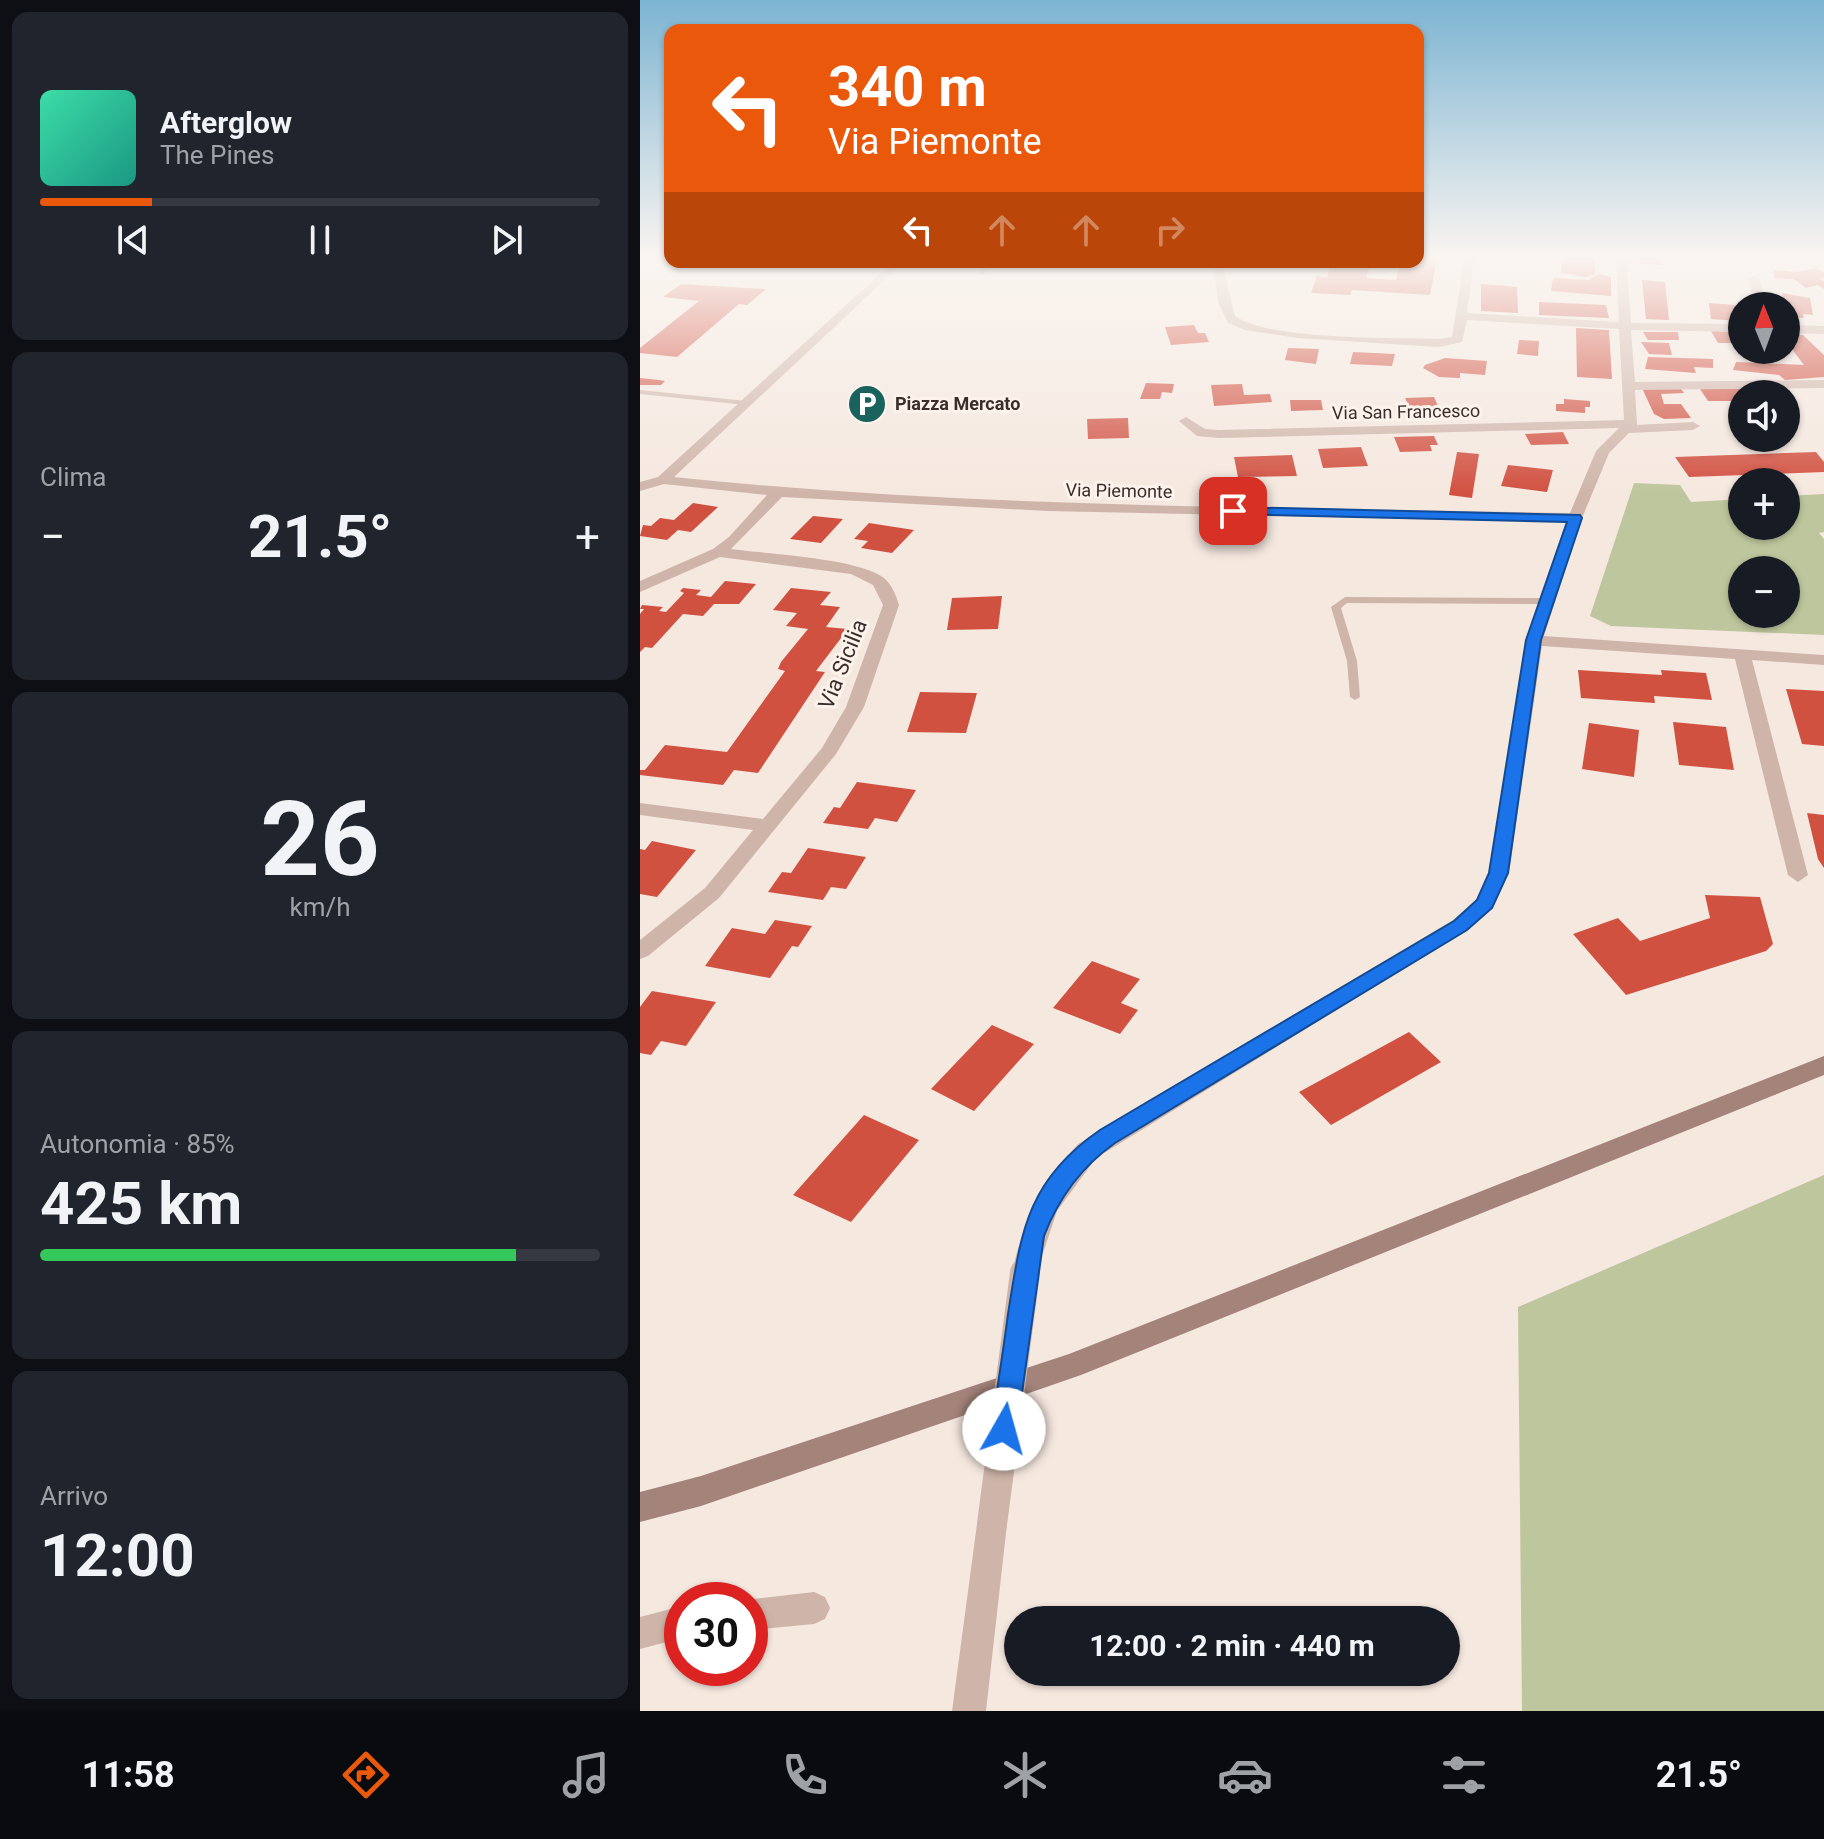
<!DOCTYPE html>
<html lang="it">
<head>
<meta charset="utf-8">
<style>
	body { margin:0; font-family:Roboto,sans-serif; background:#20242c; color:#f1f3f6; height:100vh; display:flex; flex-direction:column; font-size:30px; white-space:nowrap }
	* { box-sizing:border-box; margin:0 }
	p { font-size:26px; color:#9ea1a6 }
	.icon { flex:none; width:44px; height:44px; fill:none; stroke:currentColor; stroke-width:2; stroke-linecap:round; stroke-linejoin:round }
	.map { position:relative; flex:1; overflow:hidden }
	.drawer { display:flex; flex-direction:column; gap:12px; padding:12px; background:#0d0f14; width:640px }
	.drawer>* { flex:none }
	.top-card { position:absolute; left:24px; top:24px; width:760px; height:244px; border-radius:16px; box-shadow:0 2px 6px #0004; background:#ea580c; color:#fff; overflow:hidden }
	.needle { width:52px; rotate:359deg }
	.controls { position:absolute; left:1088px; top:292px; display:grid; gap:16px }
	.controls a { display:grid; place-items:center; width:72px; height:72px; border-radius:50%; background:#171b24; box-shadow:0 2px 6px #0004; font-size:40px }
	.speed { position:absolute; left:24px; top:1582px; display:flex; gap:16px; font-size:40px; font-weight:700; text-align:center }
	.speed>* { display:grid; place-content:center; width:104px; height:104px; border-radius:50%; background:#171b24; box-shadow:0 2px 6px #0004; line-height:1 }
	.speed .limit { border:12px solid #d22; background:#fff; color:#111 }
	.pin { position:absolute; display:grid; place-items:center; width:68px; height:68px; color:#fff; margin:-34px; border-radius:16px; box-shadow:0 4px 12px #0006 }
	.me { position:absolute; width:88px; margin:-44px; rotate:7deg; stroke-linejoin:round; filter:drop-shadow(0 0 6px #0008) }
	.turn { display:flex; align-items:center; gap:28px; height:168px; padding:0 32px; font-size:36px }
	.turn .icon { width:104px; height:104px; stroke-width:2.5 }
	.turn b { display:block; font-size:56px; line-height:68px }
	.lanes { display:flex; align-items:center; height:76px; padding:0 32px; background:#0003; justify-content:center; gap:40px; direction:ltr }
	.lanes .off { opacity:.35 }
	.big { font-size:60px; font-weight:700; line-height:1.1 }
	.drawer .widget { flex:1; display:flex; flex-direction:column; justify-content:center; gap:12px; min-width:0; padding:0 28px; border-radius:16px; background:#20242c }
	.drawer .dial { align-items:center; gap:0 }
	.dial b { font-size:104px; line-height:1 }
	.song { display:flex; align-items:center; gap:24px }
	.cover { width:96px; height:96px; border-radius:12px; background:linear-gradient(135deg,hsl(160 70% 55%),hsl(170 70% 35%)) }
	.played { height:8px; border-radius:4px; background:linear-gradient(90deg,#ea580c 20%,#363941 20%) }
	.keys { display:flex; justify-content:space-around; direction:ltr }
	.heat { display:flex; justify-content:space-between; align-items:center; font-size:44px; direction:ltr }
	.charge { height:12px; border-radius:6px; background:linear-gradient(90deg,#34c759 85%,#363941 0) }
	.trip { position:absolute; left:364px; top:1606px; width:456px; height:80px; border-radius:40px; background:#171b24; box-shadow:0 2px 6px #0004; font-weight:700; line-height:80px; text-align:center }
	.tabs { display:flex; height:128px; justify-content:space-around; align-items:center; background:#090b0e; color:#9ea1a6 }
	.tabs .icon { width:56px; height:56px }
	.tabs .active { color:#ea580c }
	.tabs b { font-size:36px; color:#f1f3f6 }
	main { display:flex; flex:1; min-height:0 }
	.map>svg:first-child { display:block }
	.green { fill:#bec69d; fill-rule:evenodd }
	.building { fill:#d15141 }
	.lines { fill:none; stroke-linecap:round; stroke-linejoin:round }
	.lane { fill:#cfb5a9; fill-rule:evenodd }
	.street { fill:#cfb5a9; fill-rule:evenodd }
	.secondary { fill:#a3837a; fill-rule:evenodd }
	.street-bridge-far1 { stroke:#cfb5a9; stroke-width:24 }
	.street-bridge { stroke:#cfb5a9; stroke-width:30 }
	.route { fill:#1a73e8; stroke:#114b97; stroke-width:2 }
	.labels { text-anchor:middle; stroke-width:6; stroke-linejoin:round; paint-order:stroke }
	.far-poi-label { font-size:18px; font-weight:bold; fill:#3c2d2a; stroke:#fcf3ec; text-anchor:start }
	.far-street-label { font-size:18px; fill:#3c2d2a; stroke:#fcf3ec }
	.street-label { font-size:22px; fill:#3c2d2a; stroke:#fcf3ec }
</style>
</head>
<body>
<main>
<section class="drawer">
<div class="widget">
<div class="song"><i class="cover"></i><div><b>Afterglow</b><p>The Pines</p></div></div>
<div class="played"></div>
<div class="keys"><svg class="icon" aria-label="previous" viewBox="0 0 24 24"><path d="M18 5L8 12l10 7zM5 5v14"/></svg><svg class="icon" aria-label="pause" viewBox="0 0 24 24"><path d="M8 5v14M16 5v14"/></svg><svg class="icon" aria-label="next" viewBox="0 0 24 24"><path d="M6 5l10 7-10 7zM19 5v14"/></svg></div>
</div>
<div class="widget"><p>Clima</p>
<div class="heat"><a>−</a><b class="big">21.5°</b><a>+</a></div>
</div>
<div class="widget dial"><b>26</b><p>km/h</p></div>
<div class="widget"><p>Autonomia · 85%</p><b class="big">425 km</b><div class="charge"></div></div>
<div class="widget"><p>Arrivo</p><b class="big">12:00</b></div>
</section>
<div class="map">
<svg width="1184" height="1711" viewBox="0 0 1184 1711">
	<rect width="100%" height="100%" fill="#f5e8df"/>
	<path class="green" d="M 994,483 L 1040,485 L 1051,502 L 1102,499 L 1102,526 L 1146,526 L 1146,496 L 1184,494 L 1184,532 L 1179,533 L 1184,539 L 1184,635 L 971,626 L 950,616 ZM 1102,570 L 1146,570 L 1146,614 L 1102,614 Z
		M 1184,1175 L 1184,1711 L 882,1711 L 878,1307 Z"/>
	<path class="building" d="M 778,255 L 797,258 L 790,295 L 712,290 L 710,295 L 671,293 L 677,276 L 687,277 L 692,262 L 731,262 L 726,278 L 756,280 L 759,268 L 768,269 L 769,262 L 778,262 Z
		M 999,255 L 1021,255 L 1023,265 L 1001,264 Z
		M 922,256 L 955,258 L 955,274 L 946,277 L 921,273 Z
		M 1176,268 L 1184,272 L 1184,278 L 1179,279 L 1184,281 L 1184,289 L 1177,285 L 1166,288 L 1154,279 L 1134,278 L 1134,270 L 1156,272 Z
		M 959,274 L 971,277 L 971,296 L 911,291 L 913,278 L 949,280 Z
		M 1002,280 L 1025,282 L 1029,320 L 1006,319 Z
		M 41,284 L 126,289 L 107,305 L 99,304 L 37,357 L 0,353 L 0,348 L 59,301 L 23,297 Z
		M 841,284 L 877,287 L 878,313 L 841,311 Z
		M 1142,293 L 1170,298 L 1173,315 L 1163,314 L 1164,318 L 1146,317 Z
		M 899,302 L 966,305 L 969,318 L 899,315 Z
		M 1069,303 L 1096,305 L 1099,321 L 1071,319 Z
		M 554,325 L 558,333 L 565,333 L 569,342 L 531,345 L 525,327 Z
		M 936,328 L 969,330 L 972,379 L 937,377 Z
		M 1071,331 L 1102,332 L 1102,343 L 1078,343 Z
		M 1003,332 L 1038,332 L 1039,340 L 1008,340 Z
		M 1146,335 L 1163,335 L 1184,355 L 1184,377 L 1145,380 L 1139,375 L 1093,370 L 1096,362 L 1164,365 L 1146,341 Z
		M 879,340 L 899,341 L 898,356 L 877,354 Z
		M 1001,342 L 1029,343 L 1032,355 L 1009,354 Z
		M 648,348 L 679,349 L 676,364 L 645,360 Z
		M 713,352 L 755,354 L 752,366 L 710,364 Z
		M 1008,357 L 1073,359 L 1073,368 L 1054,367 L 1056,373 L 1005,369 Z
		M 805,358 L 847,361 L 845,375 L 820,373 L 820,378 L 799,377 L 783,368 L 785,365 Z
		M 0,378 L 19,380 L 25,381 L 21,385 L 0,385 Z
		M 506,383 L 534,384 L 532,393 L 522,392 L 520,399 L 500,399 Z
		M 602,384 L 604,395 L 630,394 L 632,402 L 574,406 L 571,385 Z
		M 1002,388 L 1041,389 L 1044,393 L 1021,394 L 1024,404 L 1041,404 L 1051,418 L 1024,419 L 1014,414 Z
		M 1060,389 L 1133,389 L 1137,394 L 1102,394 L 1102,401 L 1068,401 Z
		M 794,397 L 799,408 L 771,411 L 765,398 Z
		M 924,399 L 950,401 L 950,407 L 945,407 L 945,413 L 916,411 L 916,404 L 924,404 Z
		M 650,400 L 681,400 L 683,410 L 651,411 Z
		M 488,418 L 489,438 L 448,439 L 447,419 Z
		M 923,432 L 929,444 L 891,445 L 885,434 Z
		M 794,436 L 798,445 L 790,445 L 792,451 L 760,452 L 754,437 Z
		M 721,447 L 728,466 L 683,468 L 678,449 Z
		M 817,452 L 839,454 L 832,498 L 809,495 Z
		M 1176,452 L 1184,462 L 1184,472 L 1049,477 L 1035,457 Z
		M 652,455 L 657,476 L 598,477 L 594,457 Z
		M 868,465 L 913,470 L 907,492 L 861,486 Z
		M 53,503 L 78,507 L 51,532 L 38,530 L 27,540 L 0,536 L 3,525 L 11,526 L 20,518 L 34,520 Z
		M 173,516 L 203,519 L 181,543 L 150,539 Z
		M 229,523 L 274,530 L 252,553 L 221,548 L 228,541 L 214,539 Z
		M 85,581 L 116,584 L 99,604 L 74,604 L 63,616 L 43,614 L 12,648 L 5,647 L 0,652 L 0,614 L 4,609 L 0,609 L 2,605 L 23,607 L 19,611 L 26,612 L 44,593 L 40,591 L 43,588 L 61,590 L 56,595 L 71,597 Z
		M 151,588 L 191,592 L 180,605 L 200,607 L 186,627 L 208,629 L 179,667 L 176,671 L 185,672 L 118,773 L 94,770 L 83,785 L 0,775 L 0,770 L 5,770 L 25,745 L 87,752 L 145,671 L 138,669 L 141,662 L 168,629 L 146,626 L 157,613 L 133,610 Z
		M 362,596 L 358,629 L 307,630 L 312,598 Z
		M 938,670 L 1022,675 L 1021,670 L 1066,673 L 1072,700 L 1014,696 L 1015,703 L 941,698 Z
		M 1146,689 L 1184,691 L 1184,746 L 1162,744 Z
		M 280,692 L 337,693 L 326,733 L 267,732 Z
		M 1033,722 L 1086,727 L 1094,770 L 1039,765 Z
		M 949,723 L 999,730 L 994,777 L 942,769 Z
		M 217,782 L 276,790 L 257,822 L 235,818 L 228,829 L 183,823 L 194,807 L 200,808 Z
		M 1167,813 L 1184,815 L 1184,868 L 1178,859 Z
		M 12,841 L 56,850 L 17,897 L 0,894 L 0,849 L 5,850 Z
		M 168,848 L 226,857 L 206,889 L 191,887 L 183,900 L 128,892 L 142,872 L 151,873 Z
		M 1065,895 L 1120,897 L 1133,944 L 1126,951 L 986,995 L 933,934 L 978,918 L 1000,941 L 1070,918 Z
		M 135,920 L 172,926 L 158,947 L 152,946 L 130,978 L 65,966 L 92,928 L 125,934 Z
		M 452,961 L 500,979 L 481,1003 L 498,1010 L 480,1034 L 413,1008 Z
		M 12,991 L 76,1002 L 46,1046 L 21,1041 L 11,1055 L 0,1053 L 0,1007 Z
		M 352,1025 L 394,1044 L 334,1111 L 291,1089 Z
		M 769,1032 L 801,1062 L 691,1125 L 659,1092 Z
		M 224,1115 L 279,1140 L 211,1222 L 153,1195 Z"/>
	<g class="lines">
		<path class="lane" d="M 349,262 L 356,262 L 344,274 L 340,274 L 340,272 Z
			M 0,390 L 106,401 L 110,403 L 106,405 L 0,394 Z
			M 705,597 L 906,598 L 911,601 L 906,604 L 707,603 L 701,608 L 717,661 L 720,697 L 715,700 L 710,697 L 707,661 L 691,607 Z"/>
		<path class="street" d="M 825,255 L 835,255 L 827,313 L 979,322 L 976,255 L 986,255 L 991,323 L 1102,324 L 1102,332 L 991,330 L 995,382 L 1184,380 L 1184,388 L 995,390 L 997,425 L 1053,422 L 1060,426 L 1053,430 L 989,433 L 969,453 L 942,518 L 904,636 L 1184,655 L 1184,665 L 1112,660 L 1168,875 L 1158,882 L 1148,875 L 1095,659 L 902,646 L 869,873 L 852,909 L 827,930 L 456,1158 L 417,1211 L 394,1280 L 385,1284 L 376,1280 L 372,1272 C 383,1222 404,1182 438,1144 L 813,920 L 836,900 L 849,873 L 886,640 L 926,522 L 407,511 L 142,497 L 91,549 C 127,554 219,558 244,578 C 252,585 256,595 259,605 L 224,707 L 196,754 L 79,898 L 8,956 L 0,959 L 0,940 L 65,888 L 113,830 L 0,815 L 0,803 L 123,819 L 182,748 L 206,707 L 243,605 L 233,585 L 211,574 L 80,557 L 0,592 L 0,581 L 73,549 L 89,537 L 127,495 L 24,484 L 0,491 L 0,482 L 18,477 L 253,262 L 264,262 L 34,477 C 332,508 631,507 930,513 L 956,451 L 979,428 L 579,438 L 557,436 L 539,421 L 546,417 L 565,429 L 579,430 L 984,420 L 979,329 L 827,320 L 822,342 L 799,347 L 657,338 L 605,330 L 588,323 L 578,302 L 572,262 L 582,262 L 595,316 C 626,340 756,338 799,339 L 812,337 Z
			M 1114,276 L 1120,279 L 1126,306 L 1114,306 L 1108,279 Z
			M 1146,325 L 1184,326 L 1184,334 L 1146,333 Z
			M 352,1509 L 363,1513 L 367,1524 L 346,1711 L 312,1711 L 337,1524 L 341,1513 Z
			M 174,1592 L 185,1597 L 190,1608 L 185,1619 L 174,1624 L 110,1630 L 110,1600 L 105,1600 Z
			M 42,1606 L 42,1638 L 0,1649 L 0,1617 Z"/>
		<path class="secondary" d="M 1184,1056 L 1184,1075 L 441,1375 L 61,1506 L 0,1522 L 0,1492 L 61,1476 L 429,1354 Z"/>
		<path class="street-bridge-far1" d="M 385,1275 L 385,1272"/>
		<path class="street-bridge" d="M 352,1524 L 385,1273"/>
	</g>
	<linearGradient id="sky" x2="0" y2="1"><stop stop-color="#7cb4d2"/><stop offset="0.52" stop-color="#faf5f1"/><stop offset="1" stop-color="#faf5f1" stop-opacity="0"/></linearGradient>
	<rect width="1184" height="494" fill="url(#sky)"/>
	<path class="route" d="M 593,507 L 940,515 L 942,518 L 901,640 L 868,873 L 852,908 L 827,930 L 475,1143 C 441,1167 419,1197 404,1236 L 377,1429 L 374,1438 L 364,1442 L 355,1438 L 351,1429 C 357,1391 363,1353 368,1314 C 381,1233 386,1181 460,1130 L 814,921 L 837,900 L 849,873 L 886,640 L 927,522 L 588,514 L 586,511 Z"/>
	<defs>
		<g id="parking-disc" transform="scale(2)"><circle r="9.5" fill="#1a625d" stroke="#fcf3ec"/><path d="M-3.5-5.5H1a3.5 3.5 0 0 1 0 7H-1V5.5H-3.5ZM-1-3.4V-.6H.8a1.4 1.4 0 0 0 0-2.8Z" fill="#fff"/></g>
	</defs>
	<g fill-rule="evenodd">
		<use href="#parking-disc" x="227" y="404"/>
	</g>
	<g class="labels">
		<g class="far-poi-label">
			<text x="255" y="410">Piazza Mercato</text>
		</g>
		<g class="far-street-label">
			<text transform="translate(766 412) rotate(-1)" y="6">Via San Francesco</text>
			<text transform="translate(479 491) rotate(1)" y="6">Via Piemonte</text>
		</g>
		<g class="street-label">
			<text transform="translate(202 664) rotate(-68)" y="8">Via Sicilia</text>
		</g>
	</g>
</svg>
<div class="controls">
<a><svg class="needle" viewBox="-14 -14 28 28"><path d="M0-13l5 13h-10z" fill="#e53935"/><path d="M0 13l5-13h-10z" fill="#9ea1a6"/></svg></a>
<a><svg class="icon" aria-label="sound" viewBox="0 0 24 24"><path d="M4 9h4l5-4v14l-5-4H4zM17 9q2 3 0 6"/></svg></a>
<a>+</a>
<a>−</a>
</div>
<div class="speed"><div class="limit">30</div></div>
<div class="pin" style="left:593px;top:511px;background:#d93025"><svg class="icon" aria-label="arrive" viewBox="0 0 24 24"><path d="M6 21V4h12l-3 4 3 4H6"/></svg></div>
<svg class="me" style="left:364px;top:1429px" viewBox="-20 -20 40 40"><circle r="19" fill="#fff"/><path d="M0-13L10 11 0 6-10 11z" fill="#1a73e8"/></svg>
<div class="trip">12:00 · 2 min · 440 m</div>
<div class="top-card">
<div class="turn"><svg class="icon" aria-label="left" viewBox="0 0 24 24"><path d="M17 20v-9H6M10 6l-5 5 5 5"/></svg><div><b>340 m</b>Via Piemonte</div></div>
<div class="lanes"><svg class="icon" aria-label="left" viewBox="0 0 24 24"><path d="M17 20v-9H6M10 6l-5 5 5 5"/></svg><svg class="icon off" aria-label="ahead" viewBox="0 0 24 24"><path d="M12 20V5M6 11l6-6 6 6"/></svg><svg class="icon off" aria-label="ahead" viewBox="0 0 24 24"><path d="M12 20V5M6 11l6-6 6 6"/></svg><svg class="icon off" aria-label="right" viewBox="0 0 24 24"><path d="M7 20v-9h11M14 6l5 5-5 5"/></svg></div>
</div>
</div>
</main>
<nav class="tabs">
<b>11:58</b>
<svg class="icon active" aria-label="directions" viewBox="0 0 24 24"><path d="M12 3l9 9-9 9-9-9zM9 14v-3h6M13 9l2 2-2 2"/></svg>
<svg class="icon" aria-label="music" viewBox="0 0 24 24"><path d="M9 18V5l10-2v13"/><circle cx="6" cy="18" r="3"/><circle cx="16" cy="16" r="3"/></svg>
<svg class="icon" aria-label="phone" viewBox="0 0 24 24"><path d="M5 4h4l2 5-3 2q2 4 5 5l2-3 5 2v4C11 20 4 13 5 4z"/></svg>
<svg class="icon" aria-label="climate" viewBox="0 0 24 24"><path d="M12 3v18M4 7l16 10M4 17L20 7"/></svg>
<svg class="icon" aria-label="car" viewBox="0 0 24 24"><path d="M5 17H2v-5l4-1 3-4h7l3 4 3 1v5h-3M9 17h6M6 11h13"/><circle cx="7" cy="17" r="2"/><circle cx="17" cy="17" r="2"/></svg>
<svg class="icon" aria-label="filters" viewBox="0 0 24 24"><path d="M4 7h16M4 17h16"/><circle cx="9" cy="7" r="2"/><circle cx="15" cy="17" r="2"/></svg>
<b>21.5°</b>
</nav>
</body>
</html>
